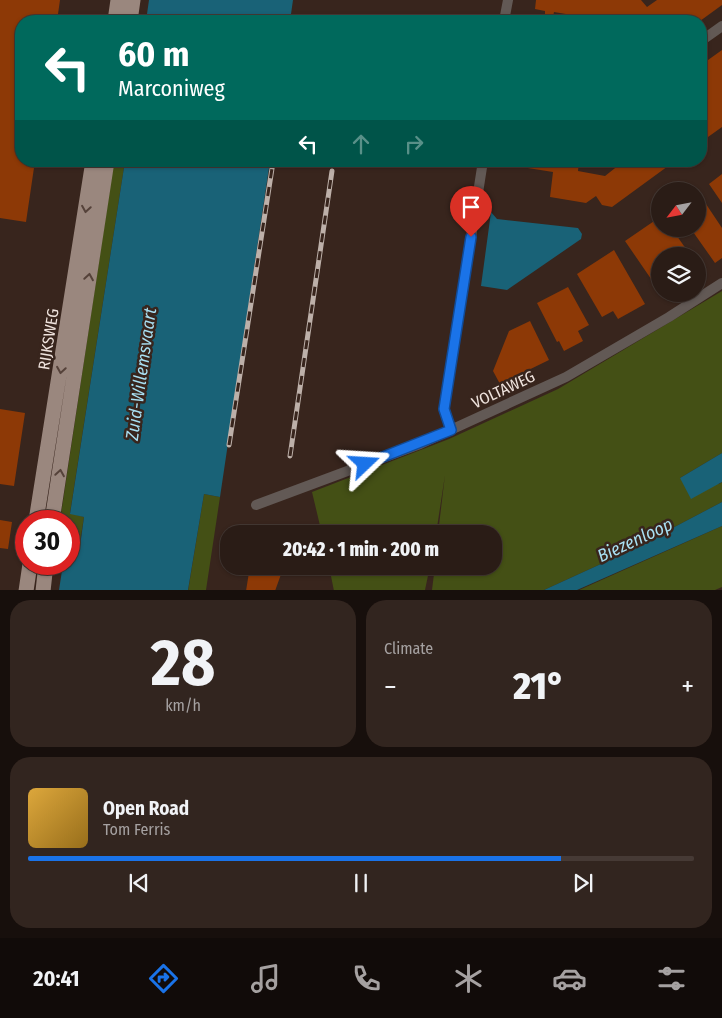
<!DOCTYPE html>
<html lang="en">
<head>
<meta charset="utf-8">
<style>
	body { margin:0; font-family:"Fira Sans Condensed",sans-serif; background:#32251f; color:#f1f3f6; height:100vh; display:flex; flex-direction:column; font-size:19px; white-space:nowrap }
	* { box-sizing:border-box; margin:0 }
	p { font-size:16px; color:#a5a1a1 }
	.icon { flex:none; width:28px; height:28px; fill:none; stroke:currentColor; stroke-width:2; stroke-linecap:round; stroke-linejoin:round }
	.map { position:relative; height:590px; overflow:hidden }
	.drawer { display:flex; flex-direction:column; gap:10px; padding:10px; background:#170f0c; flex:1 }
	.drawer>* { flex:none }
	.hud { position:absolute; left:15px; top:15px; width:692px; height:152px; border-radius:20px; box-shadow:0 1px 4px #0004,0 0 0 1px #463a35; background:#00695c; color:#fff; overflow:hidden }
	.needle { width:32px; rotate:238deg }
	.controls { position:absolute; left:651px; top:182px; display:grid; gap:10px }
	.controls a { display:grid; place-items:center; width:55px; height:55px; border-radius:50%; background:#2a1c16; box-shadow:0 1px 4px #0004,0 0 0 1px #463a35; font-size:25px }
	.speed { position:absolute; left:15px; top:510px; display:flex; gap:10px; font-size:25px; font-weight:700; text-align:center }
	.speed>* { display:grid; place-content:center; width:65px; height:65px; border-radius:50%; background:#2a1c16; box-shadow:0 1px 4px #0004,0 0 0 1px #463a35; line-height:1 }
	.speed .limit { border:8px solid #d22; background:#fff; color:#111 }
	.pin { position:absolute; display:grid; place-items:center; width:42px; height:42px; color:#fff; margin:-51px -21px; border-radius:50% 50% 50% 0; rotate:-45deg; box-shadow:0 0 5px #0007 }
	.pin .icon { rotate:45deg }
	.me { position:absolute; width:55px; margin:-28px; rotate:70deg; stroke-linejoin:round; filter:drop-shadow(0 0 4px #0008) }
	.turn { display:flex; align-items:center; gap:18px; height:105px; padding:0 20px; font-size:22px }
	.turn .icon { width:65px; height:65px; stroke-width:2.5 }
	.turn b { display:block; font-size:35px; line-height:42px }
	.lanes { display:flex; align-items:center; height:48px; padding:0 20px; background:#0003; justify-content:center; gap:25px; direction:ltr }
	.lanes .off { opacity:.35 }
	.big { font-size:38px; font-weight:800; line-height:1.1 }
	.drawer .card { flex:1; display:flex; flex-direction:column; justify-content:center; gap:8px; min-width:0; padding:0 18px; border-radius:20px; background:#32251f }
	.drawer .dial { align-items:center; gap:0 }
	.dial b { font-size:65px; line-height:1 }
	.song { display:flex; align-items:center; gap:15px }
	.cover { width:60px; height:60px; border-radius:8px; background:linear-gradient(135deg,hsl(40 70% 55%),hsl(40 70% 35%)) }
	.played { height:5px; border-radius:2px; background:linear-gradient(90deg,#1a73e8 80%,#463a35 80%) }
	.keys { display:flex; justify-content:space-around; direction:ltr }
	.heat { display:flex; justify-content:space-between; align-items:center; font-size:28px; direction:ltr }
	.drawer .tiles { flex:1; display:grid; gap:10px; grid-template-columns:1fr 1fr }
	.card:last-child { grid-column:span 2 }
	.trip { position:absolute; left:220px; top:525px; width:282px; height:50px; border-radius:20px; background:#2a1c16; box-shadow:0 1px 4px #0004,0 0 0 1px #463a35; font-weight:800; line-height:50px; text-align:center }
	.menu { display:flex; height:80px; justify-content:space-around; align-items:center; background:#110b09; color:#a5a1a1 }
	.menu .icon { width:35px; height:35px }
	.menu .current { color:#1a73e8 }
	.menu b { font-size:22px; color:#f1f3f6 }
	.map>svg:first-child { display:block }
	.green { fill:#445015 }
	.water { fill:#196277 }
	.building { fill:#8d3906 }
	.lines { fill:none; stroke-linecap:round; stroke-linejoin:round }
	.street { stroke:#625955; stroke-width:10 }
	.primary { stroke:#9a877e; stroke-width:15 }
	.rail-casing { stroke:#bdb0a9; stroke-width:5 }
	.rail { stroke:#38251d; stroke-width:3; stroke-dasharray:9; stroke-linecap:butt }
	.oneway { stroke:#55423a }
	.route-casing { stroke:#114b97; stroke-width:12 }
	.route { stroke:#1a73e8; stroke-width:9 }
	.labels { text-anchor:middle; stroke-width:5; stroke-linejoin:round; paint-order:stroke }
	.street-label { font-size:16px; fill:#efe3dd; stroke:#38251d }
	.water-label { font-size:18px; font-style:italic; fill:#a8dff2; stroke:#38251d }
</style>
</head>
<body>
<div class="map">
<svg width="722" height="591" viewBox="0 0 722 591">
	<rect width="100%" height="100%" fill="#38251d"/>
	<path class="green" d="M 114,161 L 125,161 L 70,513 L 84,517 L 79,548 L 69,546 L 69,521 L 60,521 Z
		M 722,291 L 722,453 L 680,478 L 719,484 L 722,482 L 722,502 L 625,553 L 544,590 L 432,590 L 435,566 L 494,566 L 494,534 L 438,534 L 445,475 L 436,534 L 322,534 L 312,492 L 449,439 L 558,389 Z
		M 204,494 L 220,497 L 206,590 L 188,591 Z
		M 722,526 L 722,587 L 715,590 L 577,591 Z
		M 329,566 L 430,566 L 425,590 L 334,591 Z"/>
	<path class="water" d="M 149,0 L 293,0 L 290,21 L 146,21 Z
		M 125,161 L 270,161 L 220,497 L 204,494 L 188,590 L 59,590 L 63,564 L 69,564 L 69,546 L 80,546 L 84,517 L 70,514 Z
		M 491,212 L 497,219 L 578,228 L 582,234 L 581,239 L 507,290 L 481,286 Z
		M 722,453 L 722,482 L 691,499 L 680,478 Z
		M 722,502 L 722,526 L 577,590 L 544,590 L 625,553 Z"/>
	<path class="building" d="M 0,0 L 60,0 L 57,21 L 21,21 L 21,161 L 35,161 L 26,222 L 0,218 Z
		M 536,0 L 641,0 L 647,7 L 657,0 L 722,0 L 722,5 L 700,21 L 607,21 L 554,12 L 553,17 L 545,16 L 545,11 L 535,9 Z
		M 722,50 L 722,127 L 701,142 L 701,65 Z
		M 516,161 L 579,161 L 578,171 L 605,176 L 624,161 L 675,161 L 612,207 L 602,205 L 596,196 L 586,203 L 550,197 L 553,172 L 515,166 Z
		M 722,174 L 722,203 L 709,184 Z
		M 698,192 L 722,228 L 722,258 L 715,263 L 691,229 L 698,229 Z
		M 660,217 L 660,229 L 672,229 L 691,256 L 660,256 L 660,292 L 625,241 Z
		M 614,250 L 645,304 L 618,319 L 613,311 L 602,317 L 577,274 Z
		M 568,287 L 589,325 L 578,331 L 583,341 L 564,351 L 559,341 L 557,342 L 537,303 Z
		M 530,321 L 549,360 L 500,384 L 493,371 L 509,331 Z
		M 0,409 L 25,413 L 14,486 L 0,484 Z
		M 0,520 L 12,522 L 8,549 L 0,548 Z
		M 250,566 L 284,566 L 275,591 L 246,591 Z"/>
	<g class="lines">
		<path class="street" d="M 504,21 L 508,0
			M 701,41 L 722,26
			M 451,430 L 444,409 L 483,161
			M 256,505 L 420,444 L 566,377 L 669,317 L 722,283"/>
		<path class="primary" d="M 115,21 L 118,0
			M 130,21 L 133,0
			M 36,521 L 93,161
			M 52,521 L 107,161
			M 26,591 L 30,564
			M 43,591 L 46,564"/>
		<g class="rail-casing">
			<path id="rail" d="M 229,445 L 273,162
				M 290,456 L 332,171"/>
		</g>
		<use href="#rail" class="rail"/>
	</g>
	<defs><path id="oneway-chevron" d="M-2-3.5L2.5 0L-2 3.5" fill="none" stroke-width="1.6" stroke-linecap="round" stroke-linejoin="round" transform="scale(1.25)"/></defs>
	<g class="oneway">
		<use href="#oneway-chevron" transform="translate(86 209) rotate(99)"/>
		<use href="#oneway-chevron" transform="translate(89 277) rotate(-81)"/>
		<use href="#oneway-chevron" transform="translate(61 370) rotate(99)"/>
		<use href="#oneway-chevron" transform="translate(60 473) rotate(-81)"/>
	</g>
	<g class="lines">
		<g class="route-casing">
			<path id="route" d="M 365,464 L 451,430 L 444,409 L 471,237"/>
		</g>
		<use href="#route" class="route"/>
	</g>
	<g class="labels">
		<g class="street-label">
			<text transform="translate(48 339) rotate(-81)" y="6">RIJKSWEG</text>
			<text transform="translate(503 389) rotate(-25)" y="6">VOLTAWEG</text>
		</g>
		<g class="water-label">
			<text transform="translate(141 374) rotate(-82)" y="6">Zuid-Willemsvaart</text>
			<text transform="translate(635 540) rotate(-25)" y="6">Biezenloop</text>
		</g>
	</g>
</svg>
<div class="controls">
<a><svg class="needle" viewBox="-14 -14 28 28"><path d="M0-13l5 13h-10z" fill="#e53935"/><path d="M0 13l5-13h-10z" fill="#a5a1a1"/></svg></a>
<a><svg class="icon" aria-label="layers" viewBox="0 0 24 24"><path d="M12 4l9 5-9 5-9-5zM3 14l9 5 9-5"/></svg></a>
</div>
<div class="speed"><div class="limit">30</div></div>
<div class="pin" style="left:471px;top:237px;background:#d93025"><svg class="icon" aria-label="arrive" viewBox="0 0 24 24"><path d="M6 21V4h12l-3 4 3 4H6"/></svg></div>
<svg class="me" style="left:365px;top:464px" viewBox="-20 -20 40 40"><path d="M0-17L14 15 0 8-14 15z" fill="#1a73e8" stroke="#fff" stroke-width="4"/></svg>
<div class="trip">20:42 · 1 min · 200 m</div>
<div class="hud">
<div class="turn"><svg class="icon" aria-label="left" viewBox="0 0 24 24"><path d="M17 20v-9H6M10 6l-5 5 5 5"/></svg><div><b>60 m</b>Marconiweg</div></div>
<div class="lanes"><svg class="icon" aria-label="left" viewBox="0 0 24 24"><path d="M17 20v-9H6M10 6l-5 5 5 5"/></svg><svg class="icon off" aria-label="ahead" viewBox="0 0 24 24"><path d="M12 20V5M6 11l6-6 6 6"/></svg><svg class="icon off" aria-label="right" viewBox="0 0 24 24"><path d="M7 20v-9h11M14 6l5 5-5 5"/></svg></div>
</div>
</div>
<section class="drawer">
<div class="tiles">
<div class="card dial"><b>28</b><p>km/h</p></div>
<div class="card"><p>Climate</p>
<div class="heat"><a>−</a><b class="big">21°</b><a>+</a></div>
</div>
<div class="card">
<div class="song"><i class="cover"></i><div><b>Open Road</b><p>Tom Ferris</p></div></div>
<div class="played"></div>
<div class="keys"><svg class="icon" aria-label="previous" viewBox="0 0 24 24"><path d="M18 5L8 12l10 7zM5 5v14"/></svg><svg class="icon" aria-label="pause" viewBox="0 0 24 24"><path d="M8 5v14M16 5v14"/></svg><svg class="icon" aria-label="next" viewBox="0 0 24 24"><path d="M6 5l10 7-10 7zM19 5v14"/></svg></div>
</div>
</div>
</section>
<nav class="menu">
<b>20:41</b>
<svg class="icon current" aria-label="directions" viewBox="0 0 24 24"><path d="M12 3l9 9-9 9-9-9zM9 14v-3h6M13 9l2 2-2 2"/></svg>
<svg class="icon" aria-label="music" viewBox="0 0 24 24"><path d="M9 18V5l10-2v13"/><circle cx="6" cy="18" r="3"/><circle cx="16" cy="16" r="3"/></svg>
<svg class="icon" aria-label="phone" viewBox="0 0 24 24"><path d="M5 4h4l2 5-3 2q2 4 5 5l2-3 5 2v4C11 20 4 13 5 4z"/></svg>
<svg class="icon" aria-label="climate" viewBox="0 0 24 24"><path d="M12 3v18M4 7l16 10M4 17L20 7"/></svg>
<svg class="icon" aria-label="car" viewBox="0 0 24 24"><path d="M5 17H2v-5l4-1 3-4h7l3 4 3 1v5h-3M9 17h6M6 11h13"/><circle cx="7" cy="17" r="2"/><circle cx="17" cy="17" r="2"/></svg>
<svg class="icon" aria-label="filters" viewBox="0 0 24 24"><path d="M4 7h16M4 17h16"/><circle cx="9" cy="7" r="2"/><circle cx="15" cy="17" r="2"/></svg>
</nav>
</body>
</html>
